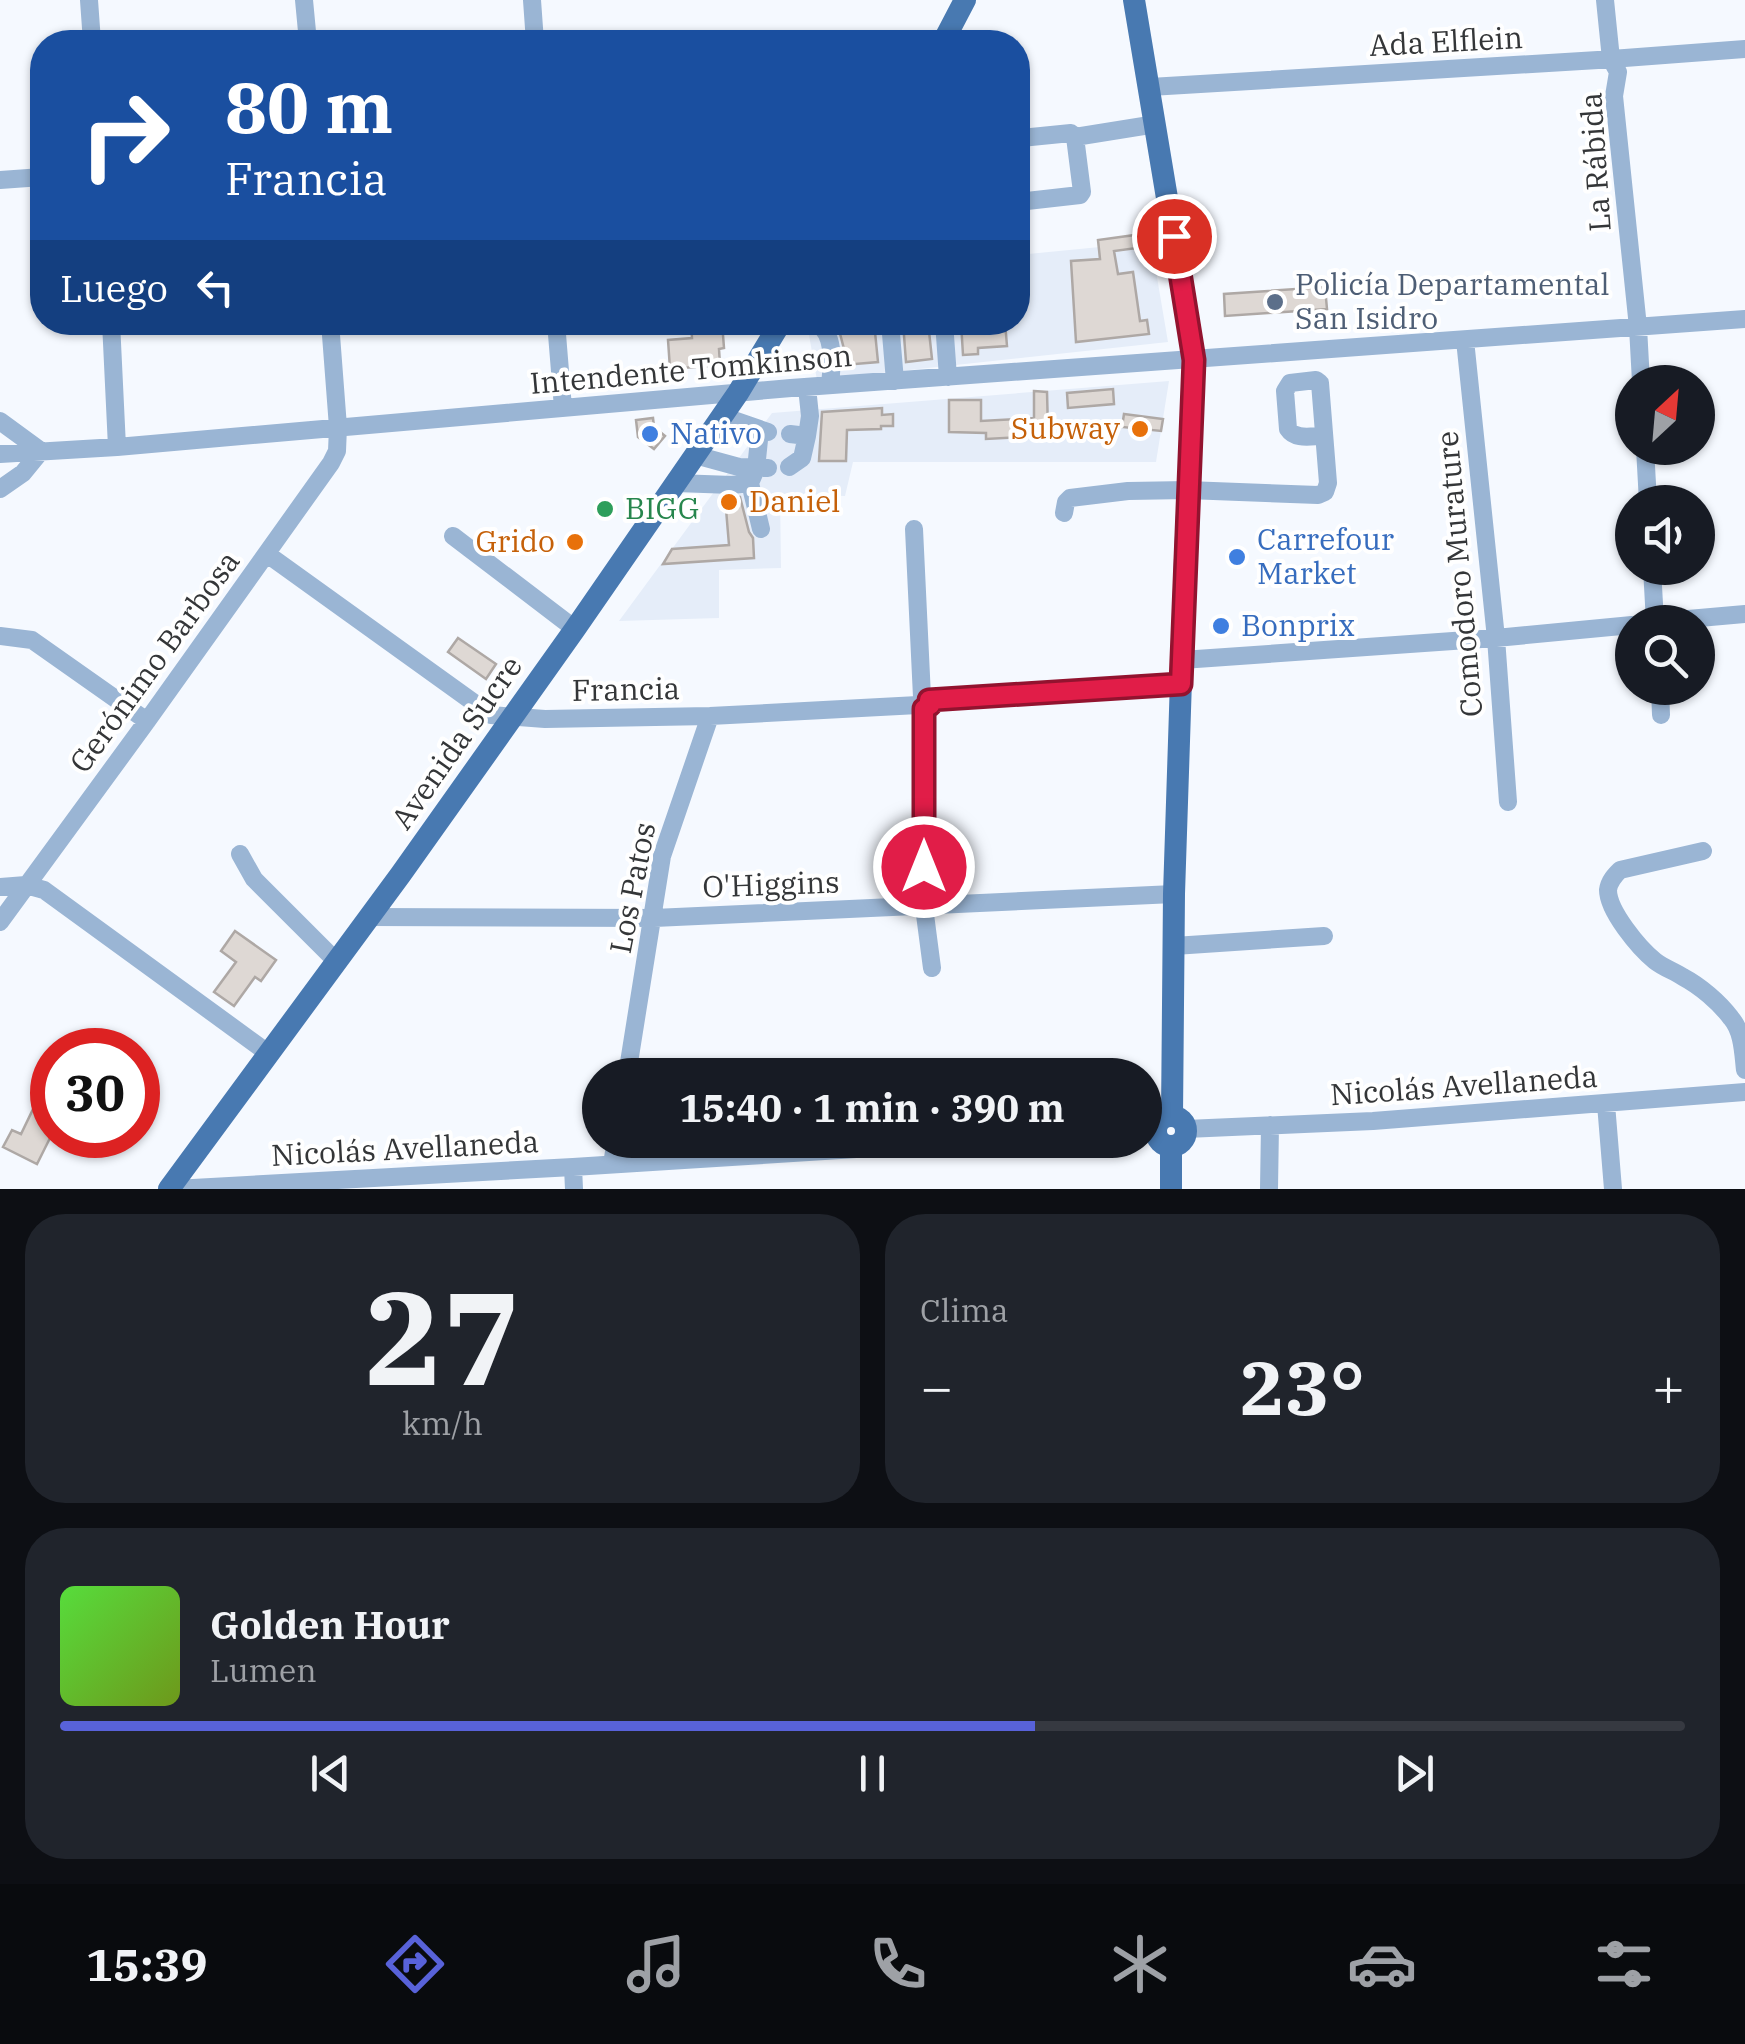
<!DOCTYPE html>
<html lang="es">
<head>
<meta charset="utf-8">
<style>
	body { margin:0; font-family:"IBM Plex Serif",serif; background:#20242c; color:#f1f3f6; height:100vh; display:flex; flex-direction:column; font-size:38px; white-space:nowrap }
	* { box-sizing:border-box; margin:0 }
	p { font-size:32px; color:#9ea1a6 }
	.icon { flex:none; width:55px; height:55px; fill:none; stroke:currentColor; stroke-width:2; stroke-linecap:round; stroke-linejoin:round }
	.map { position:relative; height:1189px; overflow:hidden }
	.sheet { display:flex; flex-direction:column; gap:25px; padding:25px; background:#0d0f14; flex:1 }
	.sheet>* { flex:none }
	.banner { position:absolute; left:30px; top:30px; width:1000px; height:305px; border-radius:40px; box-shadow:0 2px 8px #0004; background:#1a4fa0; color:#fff; overflow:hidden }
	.needle { width:65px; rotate:26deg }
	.buttons { position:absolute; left:1615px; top:365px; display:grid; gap:20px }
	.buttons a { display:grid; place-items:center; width:100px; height:100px; border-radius:50%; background:#171b24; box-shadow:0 2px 8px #0004; font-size:50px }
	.speed { position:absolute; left:30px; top:1028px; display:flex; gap:20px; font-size:50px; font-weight:700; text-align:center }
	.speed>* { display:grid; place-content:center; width:130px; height:130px; border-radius:50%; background:#171b24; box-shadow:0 2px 8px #0004; line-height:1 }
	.speed .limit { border:15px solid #d22; background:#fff; color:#111 }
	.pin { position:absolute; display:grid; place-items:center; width:85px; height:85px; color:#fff; margin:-42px; border:5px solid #fff; border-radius:50%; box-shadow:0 2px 10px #0007 }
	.me { position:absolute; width:110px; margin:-55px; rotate:0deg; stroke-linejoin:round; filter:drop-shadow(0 0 8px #0008) }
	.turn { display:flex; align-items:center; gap:35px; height:210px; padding:0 30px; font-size:45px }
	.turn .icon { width:130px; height:130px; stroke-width:2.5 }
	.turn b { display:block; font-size:70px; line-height:85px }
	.then { display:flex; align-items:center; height:95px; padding:0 30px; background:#0003; gap:20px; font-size:38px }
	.big { font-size:75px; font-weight:700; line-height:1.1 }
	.sheet .card { flex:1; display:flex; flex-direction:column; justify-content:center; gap:15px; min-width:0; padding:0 35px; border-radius:40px; background:#20242c }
	.sheet .dial { align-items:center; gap:0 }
	.dial b { font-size:130px; line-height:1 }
	.song { display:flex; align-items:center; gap:30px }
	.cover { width:120px; height:120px; border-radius:15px; background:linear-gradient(135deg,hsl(110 70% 55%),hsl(80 70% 35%)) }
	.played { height:10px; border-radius:5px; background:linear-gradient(90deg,#5862d9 60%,#363941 60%) }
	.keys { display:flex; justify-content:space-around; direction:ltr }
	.heat { display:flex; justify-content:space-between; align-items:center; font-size:55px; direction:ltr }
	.sheet .tiles { flex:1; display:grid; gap:25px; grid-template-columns:1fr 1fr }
	.card:last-child { grid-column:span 2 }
	.trip { position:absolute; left:582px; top:1058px; width:580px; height:100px; border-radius:50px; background:#171b24; box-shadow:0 2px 8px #0004; font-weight:700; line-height:100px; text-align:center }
	.menu { display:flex; height:160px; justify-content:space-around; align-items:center; background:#090b0e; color:#9ea1a6 }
	.menu .icon { width:70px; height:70px }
	.menu .current { color:#5862d9 }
	.menu b { font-size:45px; color:#f1f3f6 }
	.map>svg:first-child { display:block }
	.built { fill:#e5edf9 }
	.building { fill:#ded8d4; stroke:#aea8a5; stroke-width:2.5 }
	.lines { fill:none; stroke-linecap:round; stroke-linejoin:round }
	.minor { stroke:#9ab5d4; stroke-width:18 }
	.major { stroke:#4879b1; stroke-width:22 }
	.route-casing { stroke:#92132f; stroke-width:25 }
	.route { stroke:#e11d48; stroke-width:18 }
	.service-dot { fill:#5c6f8a; stroke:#fff; stroke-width:4 }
	.food-dot { fill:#e8710a; stroke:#fff; stroke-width:4 }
	.shop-dot { fill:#3f7fe0; stroke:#fff; stroke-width:4 }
	.leisure-dot { fill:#2e9e5b; stroke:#fff; stroke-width:4 }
	.labels { text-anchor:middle; stroke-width:8; stroke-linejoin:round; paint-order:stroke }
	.street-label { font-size:30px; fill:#343638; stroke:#fff }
	.service-label { font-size:30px; fill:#4e5e75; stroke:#fff; text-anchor:start }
	.food-label { font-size:30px; fill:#c56008; stroke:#fff; text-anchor:end }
	.shop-label { font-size:30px; fill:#366cbe; stroke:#fff; text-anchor:start }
	.leisure-label { font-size:30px; fill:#27864d; stroke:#fff; text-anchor:start }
</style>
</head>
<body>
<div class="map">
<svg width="1745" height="1189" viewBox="0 0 1745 1189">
	<rect width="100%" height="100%" fill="#f5f9ff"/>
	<path class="built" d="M 1151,242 L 1168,342 L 817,380 L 809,335 L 818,323 L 1018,322 L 1018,255 Z
		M 1169,381 L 1156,462 L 853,462 L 845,496 L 780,494 L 781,568 L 719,570 L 719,618 L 619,621 L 772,413 Z"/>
	<path class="building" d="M 1135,235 L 1137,248 L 1114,251 L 1118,274 L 1133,272 L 1140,321 L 1147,320 L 1149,334 L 1076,342 L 1071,261 L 1100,259 L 1098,240 Z
		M 1325,287 L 1327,309 L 1225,316 L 1224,294 Z
		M 691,322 L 722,322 L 724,348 L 719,349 L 720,365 L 670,369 L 668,340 L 692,338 Z
		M 837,322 L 874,322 L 878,362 L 844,365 L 844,349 Z
		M 903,322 L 928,322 L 932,359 L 906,362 Z
		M 961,322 L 1005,322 L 1007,346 L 978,348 L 978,354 L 963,355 Z
		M 1113,389 L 1114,404 L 1068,408 L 1067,393 Z
		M 1034,391 L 1047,392 L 1048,430 L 1041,430 L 1041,436 L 986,439 L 986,433 L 949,432 L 949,400 L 981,400 L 981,421 L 1034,418 Z
		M 882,408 L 882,415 L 893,414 L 893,426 L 881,426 L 881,429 L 847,430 L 846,461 L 819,461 L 822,412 Z
		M 1124,414 L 1163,419 L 1161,431 L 1122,427 Z
		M 653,418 L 654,427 L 665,436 L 654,449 L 638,437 L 636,420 Z
		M 725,497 L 740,497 L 749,532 L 753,538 L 754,558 L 663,564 L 672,549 L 729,545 Z
		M 458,638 L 496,664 L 486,679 L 448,652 Z
		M 235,931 L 276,960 L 261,981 L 255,977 L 234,1006 L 214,992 L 236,962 L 221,951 Z
		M 36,1103 L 52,1111 L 52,1134 L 37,1164 L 3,1147 L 12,1130 L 21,1134 Z"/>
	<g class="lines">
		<path class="minor" d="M 89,0 L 92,42
			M 304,0 L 308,42
			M 532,0 L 535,42
			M 1605,0 L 1611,59 L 1618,72 L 1614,96 L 1638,327 L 1641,382
			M 1150,87 L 1598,60 L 1745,49
			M 1021,138 L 1071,133 L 1075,137
			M 0,180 L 42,177
			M 1018,202 L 1080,195 L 1082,192 L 1075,137 L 1156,124
			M 111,322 L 117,447
			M 556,322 L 563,408
			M 816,322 C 836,335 832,364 830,385
			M 890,322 L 895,381
			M 944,322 L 948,377
			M 1465,340 L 1496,638 L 1508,802
			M 722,416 L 768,432
			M 0,421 L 41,451 L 23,473 L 0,489
			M 790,434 L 807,436 L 810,416 L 807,387
			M 1645,448 L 1648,502
			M 0,454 L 117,447 L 791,388 L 1745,319
			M 695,455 L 739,467 L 768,468
			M 789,467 L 802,458 L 807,436
			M 676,483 L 732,485 L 750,483 L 756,469 L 760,430
			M 750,483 L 761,529
			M 1064,513 L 1066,502 L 1070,498 L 1128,491 L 1187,490 L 1318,495 L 1325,492 L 1328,483 L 1320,383 L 1316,380 L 1290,383 L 1285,391 L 1288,429 C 1295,440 1311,436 1323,436
			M 914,529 L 922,697
			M 453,536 L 575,629
			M 267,554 L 491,715 L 545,719 L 710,716 L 918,705
			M 1652,568 L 1655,622
			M 1654,622 L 1745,614
			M 0,636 L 32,640 L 147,721
			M 1182,660 L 1496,638 L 1632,625
			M 1660,688 L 1661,715
			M 925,697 L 930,702 L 925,709 L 924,907 L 932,968
			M 929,700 L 1181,684
			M 1703,851 L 1620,870 C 1615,875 1609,881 1608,890 C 1608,911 1639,948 1655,961 C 1664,968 1674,971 1683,977 C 1700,986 1719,1002 1731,1018 C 1743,1032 1743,1053 1745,1070
			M 240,854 L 254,879 L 336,961
			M 0,887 L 26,885 L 44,890 L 268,1053
			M 369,917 L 654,918 L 1174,894
			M 0,922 L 147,721 L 331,463 L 337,451 L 338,427 L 330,322
			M 1174,946 L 1324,936
			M 627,1075 L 662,856 L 710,716
			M 1606,1104 L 1613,1189
			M 1186,1129 L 1373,1121 L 1745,1092
			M 1145,1131 L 1156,1130
			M 612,1164 L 616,1140
			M 573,1167 L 574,1189
			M 175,1189 L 573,1167 L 998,1140
			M 1269,1189 L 1270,1125"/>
		<path class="major" d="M 1134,0 L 1194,360 L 1185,558 L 1174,894 L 1172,1116
			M 943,42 L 965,0
			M1156 1131a15 15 0 1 1 30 0a15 15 0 1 1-30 0Z
			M 1171,1146 L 1171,1189
			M 169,1189 L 401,874 L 575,629 L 738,393 L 781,322"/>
	</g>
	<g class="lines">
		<g class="route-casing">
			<path id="route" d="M 924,867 L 924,709 L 930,705 L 929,700 L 1181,684 L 1194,360 L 1174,236"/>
		</g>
		<use href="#route" class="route"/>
	</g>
	<circle class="service-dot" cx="1275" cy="302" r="10"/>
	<g class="food-dot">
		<circle cx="1140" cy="429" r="10"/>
		<circle cx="729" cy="502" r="10"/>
		<circle cx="575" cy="542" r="10"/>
	</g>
	<g class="shop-dot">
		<circle cx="650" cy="434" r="10"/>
		<circle cx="1237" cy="557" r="10"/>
		<circle cx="1221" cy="626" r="10"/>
	</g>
	<circle class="leisure-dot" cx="605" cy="509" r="10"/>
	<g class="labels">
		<g class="street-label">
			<text transform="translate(1446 42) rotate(-3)" y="10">Ada Elflein</text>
			<text transform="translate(1596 162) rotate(-94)" y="10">La Rábida</text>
			<text transform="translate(691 370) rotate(-5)" y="10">Intendente Tomkinson</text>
			<text transform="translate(1460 574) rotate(-95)" y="10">Comodoro Murature</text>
			<text transform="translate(155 662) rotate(-54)" y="10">Gerónimo Barbosa</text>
			<text transform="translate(626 690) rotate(-1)" y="10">Francia</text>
			<text transform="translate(457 743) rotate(-55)" y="10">Avenida Sucre</text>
			<text transform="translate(771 885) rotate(-2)" y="10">O'Higgins</text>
			<text transform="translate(633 888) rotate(-79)" y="10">Los Patos</text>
			<text transform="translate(1464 1086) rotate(-4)" y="10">Nicolás Avellaneda</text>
			<text transform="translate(405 1149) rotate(-3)" y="10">Nicolás Avellaneda</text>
		</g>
		<g class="service-label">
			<text x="1295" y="295">Policía Departamental<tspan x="1295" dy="34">San Isidro</tspan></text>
		</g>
		<g class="food-label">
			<text x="1120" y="439">Subway</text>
			<text x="749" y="512" text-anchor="start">Daniel</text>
			<text x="555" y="552">Grido</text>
		</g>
		<g class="shop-label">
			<text x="670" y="444">Nativo</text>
			<text x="1257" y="550">Carrefour<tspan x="1257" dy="34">Market</tspan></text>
			<text x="1241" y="636">Bonprix</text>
		</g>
		<g class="leisure-label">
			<text x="625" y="519">BIGG</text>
		</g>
	</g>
</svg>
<div class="buttons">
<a><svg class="needle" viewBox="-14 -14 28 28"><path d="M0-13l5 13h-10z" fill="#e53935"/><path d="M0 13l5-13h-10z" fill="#9ea1a6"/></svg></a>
<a><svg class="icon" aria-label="sound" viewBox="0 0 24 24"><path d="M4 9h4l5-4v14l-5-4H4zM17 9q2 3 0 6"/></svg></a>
<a><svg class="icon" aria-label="search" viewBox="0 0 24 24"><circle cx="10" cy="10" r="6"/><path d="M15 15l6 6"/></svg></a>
</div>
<div class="speed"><div class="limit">30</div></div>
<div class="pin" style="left:1174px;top:236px;background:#d93025"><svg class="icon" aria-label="arrive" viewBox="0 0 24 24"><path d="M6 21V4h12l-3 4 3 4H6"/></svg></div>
<svg class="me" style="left:924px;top:867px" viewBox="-20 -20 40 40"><circle r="17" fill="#e11d48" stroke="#fff" stroke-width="3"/><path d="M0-11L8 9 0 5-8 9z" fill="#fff"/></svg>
<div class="trip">15:40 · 1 min · 390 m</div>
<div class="banner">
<div class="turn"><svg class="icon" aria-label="right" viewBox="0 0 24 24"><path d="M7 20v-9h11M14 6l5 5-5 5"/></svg><div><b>80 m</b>Francia</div></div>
<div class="then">Luego<svg class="icon" aria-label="left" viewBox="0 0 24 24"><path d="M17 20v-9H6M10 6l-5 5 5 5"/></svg></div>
</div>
</div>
<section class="sheet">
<div class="tiles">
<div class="card dial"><b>27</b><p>km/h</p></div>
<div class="card"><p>Clima</p>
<div class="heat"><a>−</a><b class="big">23°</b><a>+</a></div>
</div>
<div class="card">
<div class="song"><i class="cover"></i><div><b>Golden Hour</b><p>Lumen</p></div></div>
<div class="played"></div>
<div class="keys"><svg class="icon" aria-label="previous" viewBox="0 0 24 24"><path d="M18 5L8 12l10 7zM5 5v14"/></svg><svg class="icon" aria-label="pause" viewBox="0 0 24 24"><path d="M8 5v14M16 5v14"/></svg><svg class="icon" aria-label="next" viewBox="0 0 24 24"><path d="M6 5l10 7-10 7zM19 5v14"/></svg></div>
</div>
</div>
</section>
<nav class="menu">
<b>15:39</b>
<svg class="icon current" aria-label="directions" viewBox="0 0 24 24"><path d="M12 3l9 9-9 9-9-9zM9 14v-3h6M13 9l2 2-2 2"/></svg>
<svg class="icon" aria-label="music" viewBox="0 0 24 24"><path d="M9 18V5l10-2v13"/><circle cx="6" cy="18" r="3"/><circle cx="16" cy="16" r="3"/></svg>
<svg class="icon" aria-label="phone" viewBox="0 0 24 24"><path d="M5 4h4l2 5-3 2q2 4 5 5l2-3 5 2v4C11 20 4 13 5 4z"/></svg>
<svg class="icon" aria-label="climate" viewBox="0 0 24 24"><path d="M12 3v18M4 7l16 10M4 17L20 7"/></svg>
<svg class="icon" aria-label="car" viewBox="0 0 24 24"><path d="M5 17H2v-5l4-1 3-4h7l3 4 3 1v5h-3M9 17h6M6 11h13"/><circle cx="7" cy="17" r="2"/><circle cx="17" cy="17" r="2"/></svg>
<svg class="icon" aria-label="filters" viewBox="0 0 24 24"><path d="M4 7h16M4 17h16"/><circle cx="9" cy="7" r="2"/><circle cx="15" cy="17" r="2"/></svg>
</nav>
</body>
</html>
